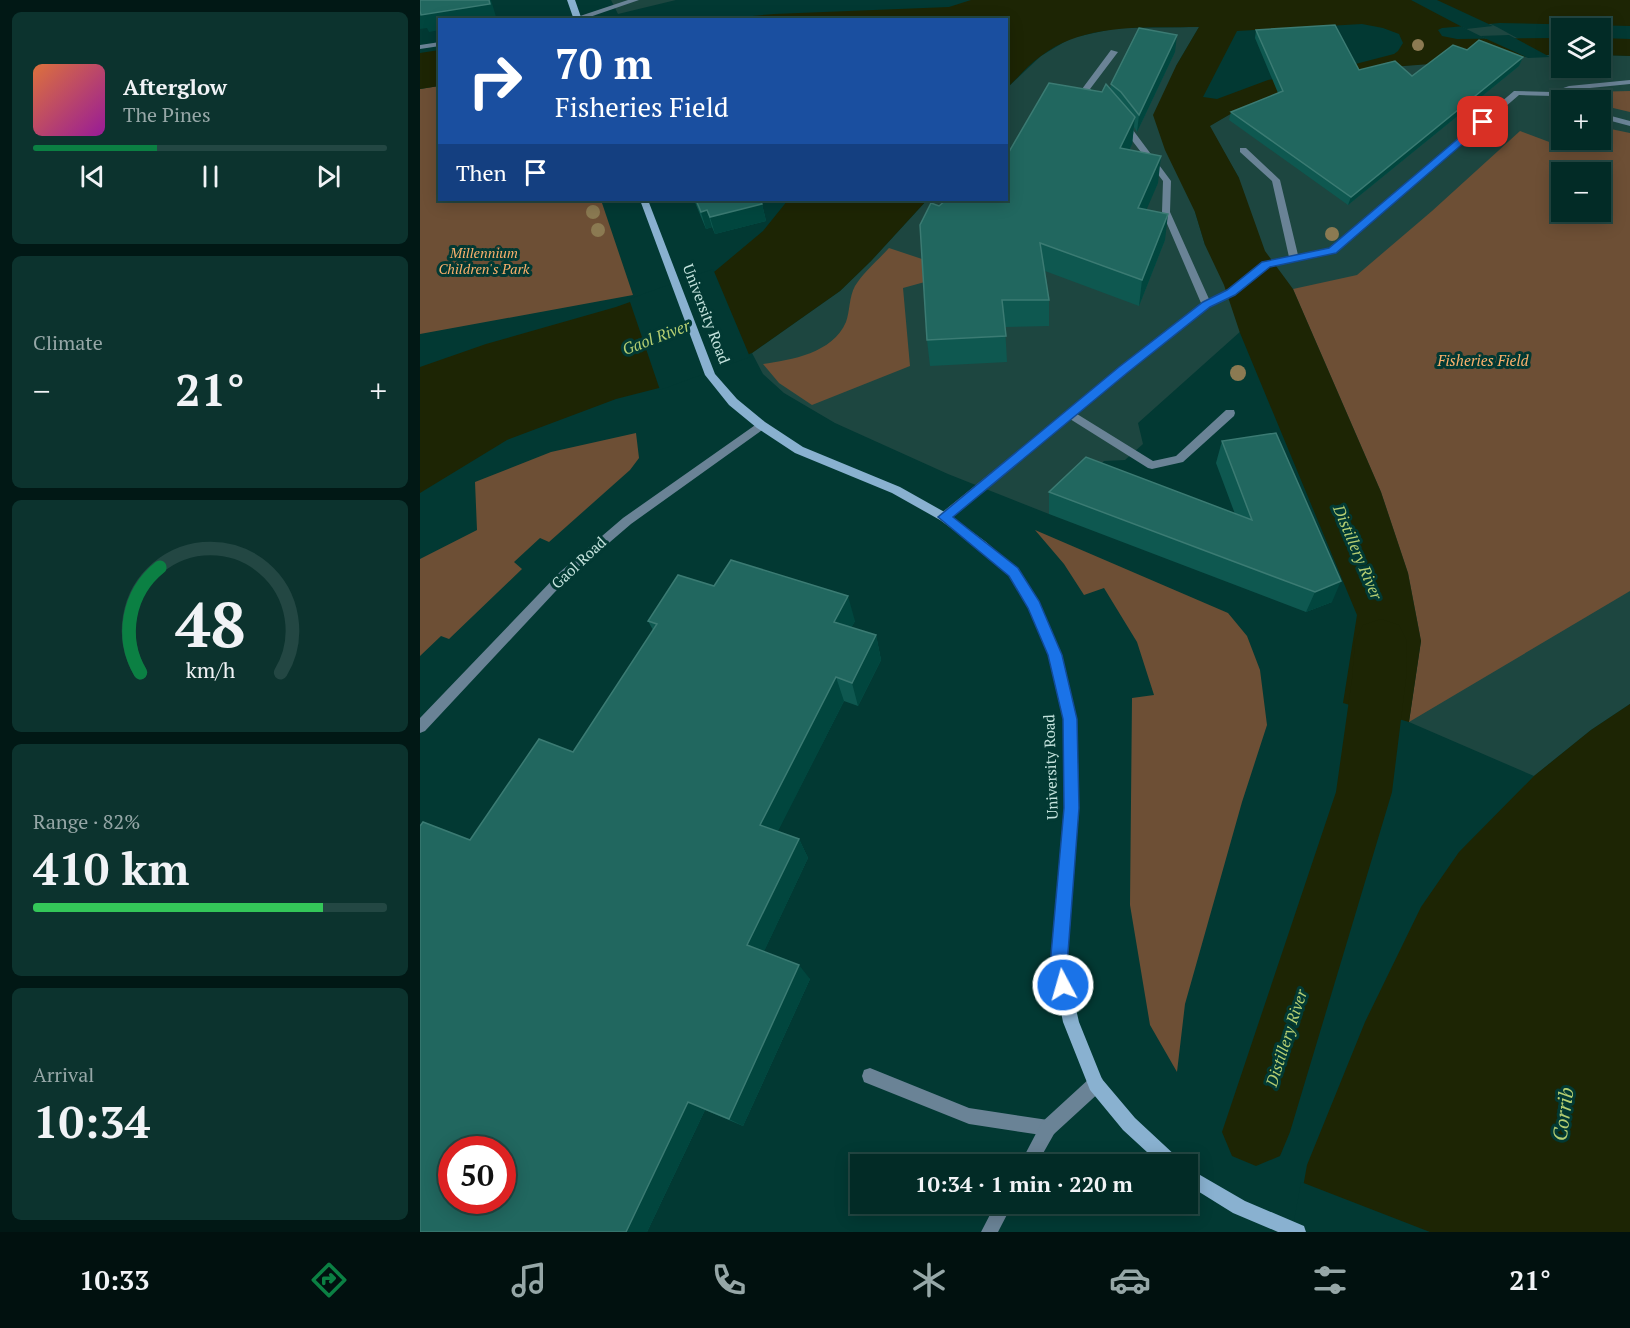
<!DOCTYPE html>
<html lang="en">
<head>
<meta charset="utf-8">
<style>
	body { margin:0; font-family:"PT Serif",serif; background:#0c332e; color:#f1f3f6; height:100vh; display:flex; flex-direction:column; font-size:22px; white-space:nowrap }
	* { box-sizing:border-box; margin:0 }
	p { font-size:20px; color:#96a7a7 }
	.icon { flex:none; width:33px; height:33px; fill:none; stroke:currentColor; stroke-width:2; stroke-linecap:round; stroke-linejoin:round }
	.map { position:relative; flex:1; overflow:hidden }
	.panel { display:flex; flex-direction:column; gap:12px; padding:12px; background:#011815; width:420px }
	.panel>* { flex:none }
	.hud { position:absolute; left:18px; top:18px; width:570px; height:183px; border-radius:0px; box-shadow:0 3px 15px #0003,0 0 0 2px #234743; background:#1a4fa0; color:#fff; overflow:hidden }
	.buttons { position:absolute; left:1131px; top:18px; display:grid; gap:12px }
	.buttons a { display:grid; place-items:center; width:60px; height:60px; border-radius:0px; background:#022b26; box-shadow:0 3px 15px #0003,0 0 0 2px #234743; font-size:30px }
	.speed { position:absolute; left:18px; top:1136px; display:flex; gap:12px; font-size:30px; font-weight:700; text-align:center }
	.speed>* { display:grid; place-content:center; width:78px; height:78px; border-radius:50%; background:#022b26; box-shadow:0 3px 15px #0003,0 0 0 2px #234743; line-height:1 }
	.speed .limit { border:9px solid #d22; background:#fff; color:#111 }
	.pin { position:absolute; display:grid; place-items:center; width:51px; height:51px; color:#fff; margin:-26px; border-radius:12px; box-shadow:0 3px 9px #0006 }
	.me { position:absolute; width:66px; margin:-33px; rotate:354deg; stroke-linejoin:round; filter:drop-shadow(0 0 4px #0008) }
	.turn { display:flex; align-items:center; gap:21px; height:126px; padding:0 18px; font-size:27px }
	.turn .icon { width:78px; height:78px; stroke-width:2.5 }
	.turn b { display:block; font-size:42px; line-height:51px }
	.then { display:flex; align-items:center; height:57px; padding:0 18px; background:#0003; gap:12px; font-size:22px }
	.big { font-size:45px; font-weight:700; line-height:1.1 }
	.panel .widget { flex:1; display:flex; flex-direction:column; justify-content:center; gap:9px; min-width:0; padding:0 21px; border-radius:9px; background:#0c332e }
	.panel .dial { align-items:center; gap:0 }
	.dial svg { height:156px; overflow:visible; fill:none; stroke:#234743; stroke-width:7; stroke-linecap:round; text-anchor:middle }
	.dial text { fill:#f1f3f6; stroke:none }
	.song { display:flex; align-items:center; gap:18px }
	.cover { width:72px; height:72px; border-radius:9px; background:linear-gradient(135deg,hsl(20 70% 55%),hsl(300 70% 35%)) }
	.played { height:6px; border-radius:3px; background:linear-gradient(90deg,#0b8043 35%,#234743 35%) }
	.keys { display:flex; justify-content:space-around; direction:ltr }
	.heat { display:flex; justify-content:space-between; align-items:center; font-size:33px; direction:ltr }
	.charge { height:9px; border-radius:4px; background:linear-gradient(90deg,#34c759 82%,#234743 0) }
	.trip { position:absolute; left:430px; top:1154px; width:348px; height:60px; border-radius:0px; background:#022b26; box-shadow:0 3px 15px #0003,0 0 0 2px #234743; font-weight:700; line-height:60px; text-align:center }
	.menu { display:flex; height:96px; justify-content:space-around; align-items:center; background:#01110f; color:#96a7a7 }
	.menu .icon { width:42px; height:42px }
	.menu .current { color:#0b8043 }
	.menu b { font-size:27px; color:#f1f3f6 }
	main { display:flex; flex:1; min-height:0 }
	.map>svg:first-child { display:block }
	.built { fill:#1d4640; fill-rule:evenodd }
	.green { fill:#6d4f35; fill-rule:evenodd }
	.water { fill:#1d2504; fill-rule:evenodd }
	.pier { fill:#023933 }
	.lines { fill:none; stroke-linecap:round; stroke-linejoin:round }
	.canal { fill:#1d2504; fill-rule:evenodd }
	.service { fill:#6a8396; fill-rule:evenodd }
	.minor { fill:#6a8396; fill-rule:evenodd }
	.secondary { fill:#89b1d0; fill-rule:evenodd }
	.tree { fill:#8b7a52 }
	.wall { fill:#0e5850 }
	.shaded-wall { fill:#01463e }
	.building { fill:#21675f; stroke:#3b7b73; stroke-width:1.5; fill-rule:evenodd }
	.route { fill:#1a73e8; stroke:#114b97; stroke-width:1.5 }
	.labels { text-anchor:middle; stroke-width:6; stroke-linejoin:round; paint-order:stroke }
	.far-park-label { font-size:14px; font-style:italic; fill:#fbb06c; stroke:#023933 }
	.street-label { font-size:15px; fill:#c4e3dd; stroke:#023933 }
	.park-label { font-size:15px; font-style:italic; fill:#fbb06c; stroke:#023933 }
	.water-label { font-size:16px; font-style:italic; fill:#b5ce72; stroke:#023933 }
	.near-water-label { font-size:20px; font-style:italic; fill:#b5ce72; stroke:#023933 }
</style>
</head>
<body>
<main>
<section class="panel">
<div class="widget">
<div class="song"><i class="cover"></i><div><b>Afterglow</b><p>The Pines</p></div></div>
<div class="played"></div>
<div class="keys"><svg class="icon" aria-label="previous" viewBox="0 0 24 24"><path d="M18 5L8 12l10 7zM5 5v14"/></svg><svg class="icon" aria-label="pause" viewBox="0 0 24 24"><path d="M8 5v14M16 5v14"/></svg><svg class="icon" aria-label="next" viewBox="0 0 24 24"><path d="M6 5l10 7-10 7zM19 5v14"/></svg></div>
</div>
<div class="widget"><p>Climate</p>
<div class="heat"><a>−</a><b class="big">21°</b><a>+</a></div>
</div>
<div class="widget dial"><svg viewBox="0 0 100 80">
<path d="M14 69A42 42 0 1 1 86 69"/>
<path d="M14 69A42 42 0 0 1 24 15" stroke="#0b8043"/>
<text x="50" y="56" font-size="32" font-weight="700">48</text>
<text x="50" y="72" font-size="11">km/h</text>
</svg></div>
<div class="widget"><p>Range · 82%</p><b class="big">410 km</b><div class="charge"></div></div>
<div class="widget"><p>Arrival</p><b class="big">10:34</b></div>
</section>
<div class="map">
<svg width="1210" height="1232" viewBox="0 0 1210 1232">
	<rect width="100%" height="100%" fill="#023933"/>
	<path class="built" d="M 191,0 L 256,0 L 198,14 Z
		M 989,0 L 1019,0 L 1077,27 L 1126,54 L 1141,54 L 1142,68 L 1180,68 L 1181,55 L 1210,56 L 1210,704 L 1171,730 L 1114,776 L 989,722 L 1001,641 L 860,296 L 718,423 L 723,444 L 705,460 L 684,461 L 629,514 L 528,474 L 415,423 L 364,393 L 343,374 L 332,353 L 420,291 L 451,261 L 507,200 L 586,200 L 587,88 L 621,56 L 651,38 L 697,28 L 779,27 L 756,66 L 775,212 L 785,245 L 819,178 L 789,126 L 819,109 L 971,67 L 1098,55 ZM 1142,100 L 1180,100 L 1180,140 L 1142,140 ZM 1142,172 L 1180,172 L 1180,212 L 1142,212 Z"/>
	<path class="green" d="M 19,86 L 20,200 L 181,200 L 213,295 L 0,334 L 0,89 Z
		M 1210,91 L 1210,112 L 1193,108 L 1167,92 Z
		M 1181,127 L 1210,133 L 1210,591 L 989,722 L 1001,641 L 988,573 L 961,492 L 873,289 L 937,275 L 1012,211 L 1100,131 L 1156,152 L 1168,140 L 1180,140 ZM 1142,172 L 1180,172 L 1180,212 L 1142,212 Z
		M 469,248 L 541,272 L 483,288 L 490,366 L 392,405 L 359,383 L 343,364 C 371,360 413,353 426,322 C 430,311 429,297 435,286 C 443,273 458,260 469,248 Z
		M 216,433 L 219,458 L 210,470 L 129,542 L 120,538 L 94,562 L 102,569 L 29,639 L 21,636 L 0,656 L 0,559 L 57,530 L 55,482 L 131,452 Z
		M 615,530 L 808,613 L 827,636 L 840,670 L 847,725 L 822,802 L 765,1004 L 757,1072 L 730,1025 L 710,905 L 712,698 L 734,695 L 717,642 L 684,588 L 664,595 L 644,564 Z"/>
	<path class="water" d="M 551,0 L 1210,0 L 1210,26 L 1080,23 L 1022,28 L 1018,30 L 1022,36 L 1037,39 L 1141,38 L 1141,54 L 971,67 L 819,109 L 790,126 L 819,178 L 845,251 L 873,289 L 961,492 L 988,573 L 1001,641 L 989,722 L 923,703 L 937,615 L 820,333 L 804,285 L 785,245 L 775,212 L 745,150 L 733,115 L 756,66 L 779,27 C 726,28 665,22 621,56 C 608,65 598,78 587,88 L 586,20 L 288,20 L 354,14 L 529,7 ZM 942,24 L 963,28 L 979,34 L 983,43 L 978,51 L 974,54 L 920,68 L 848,80 L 797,99 L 783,97 L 817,31 Z
		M 1181,38 L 1210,39 L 1210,56 L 1181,55 Z
		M 19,50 L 19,86 L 0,89 L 0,53 Z
		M 368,200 L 507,200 L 451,261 L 420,291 L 332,353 L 239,388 L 196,399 L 87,440 L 0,493 L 0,367 L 66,344 L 196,307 L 294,272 L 343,231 Z
		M 1210,704 L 1210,1232 L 875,1232 L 887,1165 L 945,1022 L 1001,907 L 1039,852 L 1114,776 L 1171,730 Z"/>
	<path class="pier" d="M 991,0 L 1017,0 L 1073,26 L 1046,29 Z
		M 1089,35 L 1130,57 L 1108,58 L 1060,36 Z
		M 293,269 L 330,357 L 240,390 L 209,299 Z
		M 881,1182 L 1010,1232 L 872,1232 Z"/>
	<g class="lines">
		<path class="canal" d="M 961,619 L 979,625 L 987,641 L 986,679 L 972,792 L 870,1132 L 860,1156 L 836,1166 L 812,1156 L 802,1132 L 916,792 L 932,679 L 935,641 L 943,625 Z"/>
		<path class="service" d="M 208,0 L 219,0 L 161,20 L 154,18 Z
			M 691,50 L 698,52 L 670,89 L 683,99 L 676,101 L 662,89 Z
			M 1210,80 L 1210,84 L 1150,90 L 1133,96 L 1099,95 L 915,253 L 849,267 L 814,294 L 789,306 L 657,414 L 733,461 L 756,456 L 806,410 L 814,410 L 815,413 L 814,416 L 763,462 L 732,469 L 728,468 L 650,419 L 528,520 L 520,520 L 518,517 L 520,514 L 781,303 L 742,212 L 743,181 L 701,126 L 701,122 L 707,122 L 751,181 L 750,212 L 789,299 L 808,290 L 843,263 L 869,257 L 852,181 L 820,152 L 820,148 L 826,148 L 860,180 L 878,255 L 909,249 L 1094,91 L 1132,92 L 1149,86 Z
			M 1180,113 L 1210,121 L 1210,126 L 1180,118 Z
			M 450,1068 L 549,1108 L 628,1120 L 634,1122 L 636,1128 L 634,1134 L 628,1136 L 549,1124 L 444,1082 L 442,1076 L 444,1070 Z"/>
		<path class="minor" d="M 158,16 L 161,16 L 161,20 L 145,20 Z
			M 20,42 L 20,46 L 0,49 L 0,45 Z
			M 341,421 L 346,425 L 345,428 L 211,524 L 148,578 L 5,731 L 0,733 L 0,718 L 140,572 L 203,518 Z
			M 676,1076 L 682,1078 L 684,1084 L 682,1090 L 634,1134 L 617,1164 L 600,1164 L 622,1122 L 670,1078 Z
			M 576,1203 L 593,1203 L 578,1232 L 561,1232 Z"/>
		<path class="secondary" d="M 147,0 L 155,0 L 162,20 L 154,20 Z
			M 220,200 L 228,200 L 295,374 L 317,399 L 345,422 L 383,447 L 480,487 L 528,514 L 566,542 L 597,569 L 618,601 L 641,655 L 656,719 L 659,809 L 646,966 L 659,1022 L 682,1079 L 715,1118 L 758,1158 L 760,1164 L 740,1164 L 703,1130 L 670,1090 L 643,1022 L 632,966 L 645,809 L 644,719 L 629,655 L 609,607 L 589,575 L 558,548 L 520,520 L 472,493 L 375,453 L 337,428 L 309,405 L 285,375 Z
			M 768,1168 L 825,1201 L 884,1226 L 886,1232 L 858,1232 L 813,1213 L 768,1185 Z"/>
	</g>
	<g class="tree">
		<circle cx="998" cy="45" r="6"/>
		<circle cx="173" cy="212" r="7"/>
		<circle cx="178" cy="230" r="7"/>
		<circle cx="912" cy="234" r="7"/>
		<circle cx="818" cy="373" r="8"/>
	</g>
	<path class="wall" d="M 836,30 L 939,70 L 992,76 L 1047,50 L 1103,57 L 1099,66 L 928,205 L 809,120 L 811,112 L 858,93 L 835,38 Z
		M 755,52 L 717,132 L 714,127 L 712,144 L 709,150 L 738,183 L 726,209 L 745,240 L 719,306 L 625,271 L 629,300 L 629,326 L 585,327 L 587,362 L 510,366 L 507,340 L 519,206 L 586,200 L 682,92 L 690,89 L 691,84 Z
		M 274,200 L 340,200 L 342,204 L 346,221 L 295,234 L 292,227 L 286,229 Z
		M 802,441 L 912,602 L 886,612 L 629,514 L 629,492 L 815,514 L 796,463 Z
		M 294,586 L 435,621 L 431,628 L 456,635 L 461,660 L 438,706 L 424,701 L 357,832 L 379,839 L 388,858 L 344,951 L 390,979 L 323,1126 L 285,1110 L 227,1232 L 153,752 L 233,630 L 228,621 Z"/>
	<path class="shaded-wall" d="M 69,0 L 71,0 L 77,20 L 20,20 L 20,30 L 9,32 L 7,28 L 0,29 L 0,11 Z
		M 757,35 L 755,52 L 717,132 L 719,115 Z
		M 1103,57 L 1099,66 L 928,205 L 931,197 Z
		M 715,117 L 712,144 L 698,175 L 700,148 Z
		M 741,156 L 738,183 L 716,234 L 718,208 Z
		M 342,204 L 346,221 L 295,234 L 290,217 Z
		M 287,210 L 292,227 L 286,229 L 281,212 Z
		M 748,214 L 745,240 L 719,306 L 722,280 Z
		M 921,581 L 912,602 L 886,612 L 895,592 Z
		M 428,596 L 435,621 L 421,647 L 414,622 Z
		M 456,635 L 461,660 L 438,706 L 432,683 Z
		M 416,677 L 424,701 L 351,845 L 340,825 Z
		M 379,839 L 388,858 L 340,960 L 327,945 Z
		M 379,965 L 390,979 L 323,1126 L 309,1119 Z
		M 268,1102 L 285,1110 L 227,1232 L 206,1232 Z"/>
	<path class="building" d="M 0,0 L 69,0 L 70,4 L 1,15 L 0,11 Z
		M 915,25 L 939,70 L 975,61 L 992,76 L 1033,45 L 1047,50 L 1059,40 L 1103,57 L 931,197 L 811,112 L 863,91 L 836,30 Z
		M 719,28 L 757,35 L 719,115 L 701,92 L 691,84 Z
		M 629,83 L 682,92 L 686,84 L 715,117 L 700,148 L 741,156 L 718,208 L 748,214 L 722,280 L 620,243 L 629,300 L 582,300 L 586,336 L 507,340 L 500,225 L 511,203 L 519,206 L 526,200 L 586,200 L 586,157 Z
		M 276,200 L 340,200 L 342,204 L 290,217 L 287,210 L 281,212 Z
		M 856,433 L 921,581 L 895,592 L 629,492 L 666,457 L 832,520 L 802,441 Z
		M 311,560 L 428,596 L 414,622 L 456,635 L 432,683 L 416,677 L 340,825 L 379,839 L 327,945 L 379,965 L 309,1119 L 268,1102 L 206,1232 L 0,1232 L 0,826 L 3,822 L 50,840 L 119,739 L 153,752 L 237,624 L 228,621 L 258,575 L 294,586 ZM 32,1149 L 82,1149 L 82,1200 L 32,1200 Z"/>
	<path class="route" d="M 1060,120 L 1068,122 L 916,253 L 850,267 L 815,295 L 790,307 L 707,373 L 533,517 L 598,568 L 619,601 L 642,655 L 657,719 L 659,808 L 647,966 L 651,985 L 649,991 L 643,993 L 637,991 L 630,966 L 644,808 L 643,719 L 628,655 L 608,608 L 589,576 L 518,517 L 699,367 L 783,302 L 807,290 L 842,262 L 909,248 Z"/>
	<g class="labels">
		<g class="far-park-label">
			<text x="64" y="258">Millennium<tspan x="64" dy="16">Children's Park</tspan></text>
		</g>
		<g class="street-label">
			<text transform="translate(286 314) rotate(69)" y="5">University Road</text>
			<text transform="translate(159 563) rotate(-43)" y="5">Gaol Road</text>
			<text transform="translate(631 767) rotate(-92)" y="5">University Road</text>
		</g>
		<g class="park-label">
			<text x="1063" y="366">Fisheries Field</text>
		</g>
		<g class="water-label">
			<text transform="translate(236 337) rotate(-21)" y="6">Gaol River</text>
			<text transform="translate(938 552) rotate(67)" y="6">Distillery River</text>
			<text transform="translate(866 1038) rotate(-72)" y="6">Distillery River</text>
		</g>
		<g class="near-water-label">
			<text transform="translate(1143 1114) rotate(-82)" y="7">Corrib</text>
		</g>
	</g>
</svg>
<div class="buttons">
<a><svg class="icon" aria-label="layers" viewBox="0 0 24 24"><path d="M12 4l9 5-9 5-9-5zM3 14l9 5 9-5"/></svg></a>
<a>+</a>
<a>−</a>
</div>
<div class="speed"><div class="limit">50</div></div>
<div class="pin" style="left:1063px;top:122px;background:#d93025"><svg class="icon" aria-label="arrive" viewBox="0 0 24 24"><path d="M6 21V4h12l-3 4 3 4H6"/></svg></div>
<svg class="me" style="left:643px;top:985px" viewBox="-20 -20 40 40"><circle r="17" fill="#1a73e8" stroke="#fff" stroke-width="3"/><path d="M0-11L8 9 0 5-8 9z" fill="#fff"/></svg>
<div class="trip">10:34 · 1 min · 220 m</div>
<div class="hud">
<div class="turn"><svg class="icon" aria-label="right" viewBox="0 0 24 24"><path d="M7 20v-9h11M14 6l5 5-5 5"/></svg><div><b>70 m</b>Fisheries Field</div></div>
<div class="then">Then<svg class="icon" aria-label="arrive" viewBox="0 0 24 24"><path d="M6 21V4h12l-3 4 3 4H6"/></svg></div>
</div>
</div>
</main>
<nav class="menu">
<b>10:33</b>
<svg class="icon current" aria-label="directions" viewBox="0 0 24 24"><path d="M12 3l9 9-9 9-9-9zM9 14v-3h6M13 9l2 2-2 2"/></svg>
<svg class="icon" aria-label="music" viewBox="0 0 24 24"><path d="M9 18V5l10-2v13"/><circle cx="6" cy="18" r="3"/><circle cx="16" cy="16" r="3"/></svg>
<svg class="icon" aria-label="phone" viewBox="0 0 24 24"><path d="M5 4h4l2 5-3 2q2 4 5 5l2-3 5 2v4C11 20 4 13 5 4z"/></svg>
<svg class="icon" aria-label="climate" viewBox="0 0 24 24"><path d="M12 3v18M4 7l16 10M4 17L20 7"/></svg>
<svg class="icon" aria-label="car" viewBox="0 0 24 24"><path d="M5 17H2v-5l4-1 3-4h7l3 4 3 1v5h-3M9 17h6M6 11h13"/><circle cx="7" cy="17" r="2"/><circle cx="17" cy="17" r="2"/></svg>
<svg class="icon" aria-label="filters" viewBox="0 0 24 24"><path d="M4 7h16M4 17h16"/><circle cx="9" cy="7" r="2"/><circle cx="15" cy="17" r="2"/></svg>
<b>21°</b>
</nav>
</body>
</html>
